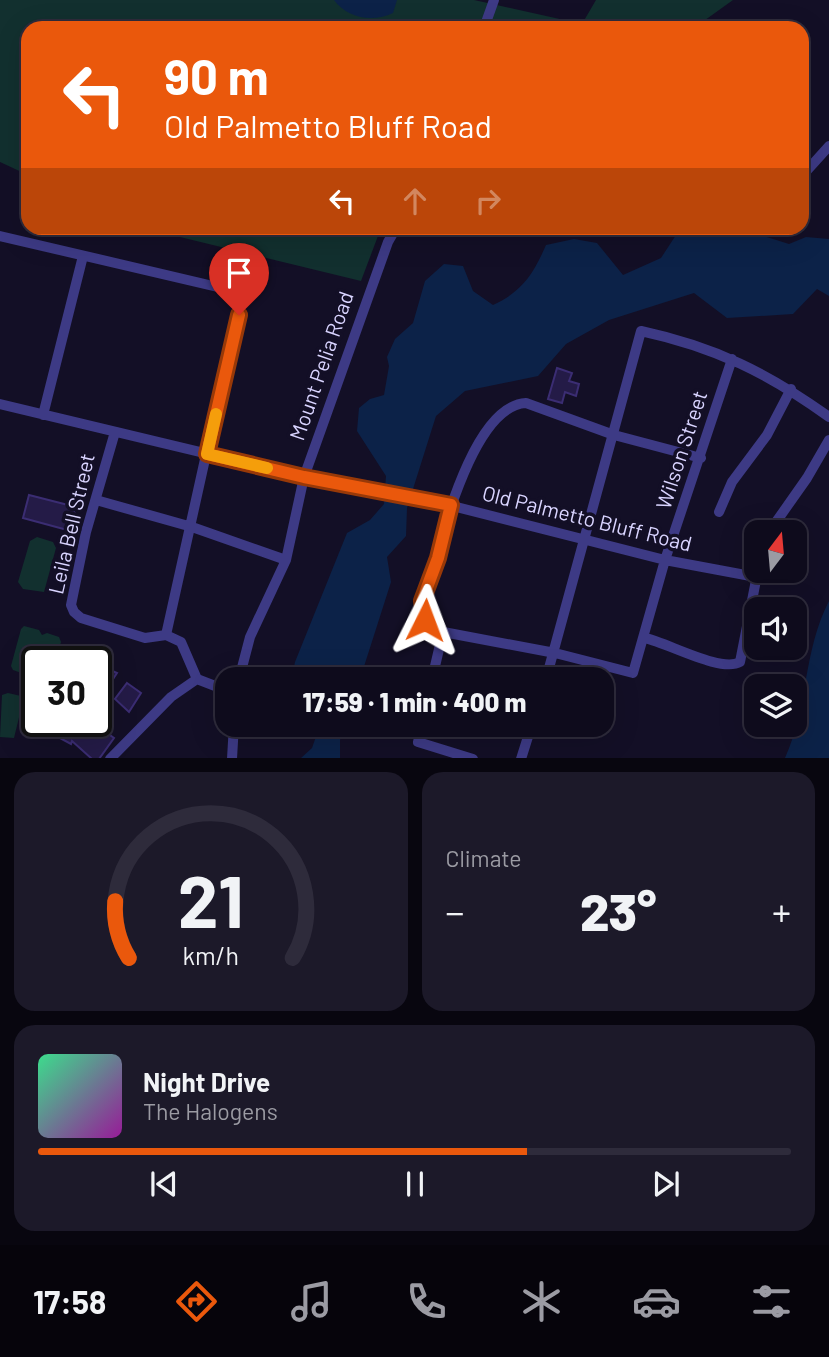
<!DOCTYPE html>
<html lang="en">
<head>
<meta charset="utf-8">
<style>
	body { margin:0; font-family:Barlow,sans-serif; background:#1c1929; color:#f1f3f6; height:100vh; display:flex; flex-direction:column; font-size:26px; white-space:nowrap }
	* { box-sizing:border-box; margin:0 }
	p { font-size:23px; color:#9b9ba3 }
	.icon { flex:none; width:38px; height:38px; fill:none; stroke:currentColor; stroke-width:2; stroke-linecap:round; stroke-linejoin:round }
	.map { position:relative; height:758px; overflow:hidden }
	.details { display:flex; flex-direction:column; gap:14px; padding:14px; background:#08060f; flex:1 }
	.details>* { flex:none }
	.top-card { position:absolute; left:21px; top:21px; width:788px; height:214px; border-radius:21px; box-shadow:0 7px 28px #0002,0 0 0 2px #2e2b3b; background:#ea580c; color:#fff; overflow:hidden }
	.needle { width:46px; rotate:16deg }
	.buttons { position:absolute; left:744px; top:520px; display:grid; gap:14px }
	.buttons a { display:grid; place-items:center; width:63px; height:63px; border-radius:14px; background:#0e0b1c; box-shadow:0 7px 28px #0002,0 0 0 2px #2e2b3b; font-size:35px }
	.speed { position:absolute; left:21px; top:646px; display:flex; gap:14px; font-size:35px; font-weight:700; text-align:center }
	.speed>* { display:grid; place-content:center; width:91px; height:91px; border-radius:50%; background:#0e0b1c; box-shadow:0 7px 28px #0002,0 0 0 2px #2e2b3b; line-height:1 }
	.speed .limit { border:4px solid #111; border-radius:10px; background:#fff; color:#111 }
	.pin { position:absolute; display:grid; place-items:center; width:60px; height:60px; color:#fff; margin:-72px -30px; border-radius:50% 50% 50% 0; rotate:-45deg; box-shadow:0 0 7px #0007 }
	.pin .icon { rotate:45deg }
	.me { position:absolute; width:77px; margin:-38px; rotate:3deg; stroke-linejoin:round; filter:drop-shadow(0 0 5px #0008) }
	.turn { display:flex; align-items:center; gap:24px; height:147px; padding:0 28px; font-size:32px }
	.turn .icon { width:91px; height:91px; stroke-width:2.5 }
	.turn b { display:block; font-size:49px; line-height:60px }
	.lanes { display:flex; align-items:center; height:66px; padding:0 28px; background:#0003; justify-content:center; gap:35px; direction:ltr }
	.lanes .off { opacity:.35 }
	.big { font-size:52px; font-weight:800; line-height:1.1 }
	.details .widget { flex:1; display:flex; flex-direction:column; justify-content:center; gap:10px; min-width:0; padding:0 24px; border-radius:21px; background:#1c1929 }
	.details .dial { align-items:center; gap:0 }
	.dial svg { height:182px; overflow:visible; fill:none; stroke:#2e2b3b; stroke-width:7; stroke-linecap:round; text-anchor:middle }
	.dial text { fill:#f1f3f6; stroke:none }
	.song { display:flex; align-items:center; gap:21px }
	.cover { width:84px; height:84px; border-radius:10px; background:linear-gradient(135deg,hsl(150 70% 55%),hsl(300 70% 35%)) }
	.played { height:7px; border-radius:4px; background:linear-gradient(90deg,#ea580c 65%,#2e2b3b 65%) }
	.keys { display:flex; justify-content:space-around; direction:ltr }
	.heat { display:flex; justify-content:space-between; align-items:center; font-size:38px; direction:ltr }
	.details .tiles { flex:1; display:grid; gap:14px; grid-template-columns:1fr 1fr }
	.widget:last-child { grid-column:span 2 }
	.trip { position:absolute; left:215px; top:667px; width:399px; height:70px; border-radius:21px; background:#0e0b1c; box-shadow:0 7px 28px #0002,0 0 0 2px #2e2b3b; font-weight:800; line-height:70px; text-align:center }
	.tab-bar { display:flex; height:112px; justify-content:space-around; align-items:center; background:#06040b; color:#9b9ba3 }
	.tab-bar .icon { width:49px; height:49px }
	.tab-bar .current { color:#ea580c }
	.tab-bar b { font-size:32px; color:#f1f3f6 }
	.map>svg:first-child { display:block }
	.green { fill:#12302f }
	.water { fill:#0c2248 }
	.building { fill:#241b47; stroke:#3b2d73; stroke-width:2 }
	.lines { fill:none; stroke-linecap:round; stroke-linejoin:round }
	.minor { stroke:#3d3a85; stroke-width:10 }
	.route-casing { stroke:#983908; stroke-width:18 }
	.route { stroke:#ea580c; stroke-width:12 }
	.slow { stroke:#f59e0b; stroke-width:12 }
	.labels { text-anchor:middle; stroke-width:7; stroke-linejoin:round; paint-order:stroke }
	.street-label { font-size:21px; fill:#d9d4ff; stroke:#130f26 }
</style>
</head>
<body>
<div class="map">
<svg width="829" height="759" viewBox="0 0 829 759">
	<rect width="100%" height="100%" fill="#130f26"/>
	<path class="green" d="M 0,0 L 474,0 L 582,24 L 596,0 L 733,0 L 694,28 L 28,28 L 28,175 L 0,162 Z
		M 143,228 L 381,228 L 361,281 Z
		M 37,537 L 53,542 L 56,548 L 44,592 L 23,589 L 18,582 L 30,541 Z
		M 24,626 L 39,630 L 42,635 L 47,633 L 59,637 L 61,642 L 55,661 L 37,662 L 37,677 L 31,673 L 27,675 L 13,670 L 11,666 L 21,629 Z
		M 8,693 L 21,696 L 23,701 L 14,738 L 0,737 L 2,695 Z"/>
	<path class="water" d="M 334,0 L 397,0 L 393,13 C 373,23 347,18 334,0 Z
		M 748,231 L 789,244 L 806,237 L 829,239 L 829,296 L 817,289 L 793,314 L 727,318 L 694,293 L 609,320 L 566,344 L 538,376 L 465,391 L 436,416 L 407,508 L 406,536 L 387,557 L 391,582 L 360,679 L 292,679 L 295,662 L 347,533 L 370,520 L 384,504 L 386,476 L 357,431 L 359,408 L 370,399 L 384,395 L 389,366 L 387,357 L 395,339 L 413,323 L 425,281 L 444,264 L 463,266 L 473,291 L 493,305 C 522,292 534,273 546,245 L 574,239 L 597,243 L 623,275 L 661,258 L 676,235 Z
		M 829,601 L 829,758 L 785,758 C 808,708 803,651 829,601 Z
		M 320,725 L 345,725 L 340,740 L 340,758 L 301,758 L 312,748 Z"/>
	<path class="building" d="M 557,368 L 572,373 L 569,381 L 579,384 L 576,396 L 565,392 L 562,403 L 548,399 Z
		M 29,495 L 76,507 L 71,531 L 23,518 Z
		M 101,666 L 117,673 L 104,693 L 96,686 Z
		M 127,683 L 141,693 L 129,712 L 115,699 Z
		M 48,721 L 90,721 L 114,738 L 99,759 L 92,759 L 72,741 L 71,744 L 45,730 Z"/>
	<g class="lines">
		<path class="minor" d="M 484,28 L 494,0
			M 802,176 L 829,146
			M 0,236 L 226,289 L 241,297 L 166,635 L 181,642 L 197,679 L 228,691
			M 0,404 L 304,477 L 425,499 L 665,560 L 756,577
			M 43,415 L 83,256
			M 115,432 L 86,532 L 71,605 L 74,612 L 81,618 L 145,638 L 166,635
			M 701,458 L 614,435 L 526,403 C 469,406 438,555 422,601 L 425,620 L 438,631 L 555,653 L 633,673 L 665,560 L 732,359
			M 96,500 L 192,527 L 286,560
			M 719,512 L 732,482 L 767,435 L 791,389
			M 769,532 L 807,478 L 829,440
			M 645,638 C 668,643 721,673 740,662 L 758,570
			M 239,679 L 250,637 L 286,560 L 304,477 L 388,242 L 396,228
			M 432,679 L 443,632
			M 546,679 L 641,331 C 715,347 768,373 829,417
			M 422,724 L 418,742 L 473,759
			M 110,759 L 171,697 L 197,679
			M 232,759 L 234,724
			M 521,759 L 532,724"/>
	</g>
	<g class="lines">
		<g class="route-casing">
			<path id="route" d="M 239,315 L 207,454 L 304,477 L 451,505 L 438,558 L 422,601 L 425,620"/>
		</g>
		<use href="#route" class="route"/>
		<path class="slow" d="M 216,414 L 207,454 L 267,468"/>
	</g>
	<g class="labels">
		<g class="street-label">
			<text transform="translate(322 366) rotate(-71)" y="7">Mount Pelia Road</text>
			<text transform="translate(682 450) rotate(-72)" y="7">Wilson Street</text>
			<text transform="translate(587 519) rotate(14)" y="7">Old Palmetto Bluff Road</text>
			<text transform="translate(72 524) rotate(-77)" y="7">Leila Bell Street</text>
		</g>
	</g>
</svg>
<div class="buttons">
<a><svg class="needle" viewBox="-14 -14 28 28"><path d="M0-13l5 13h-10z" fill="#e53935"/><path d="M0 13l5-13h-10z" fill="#9b9ba3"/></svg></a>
<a><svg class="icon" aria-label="sound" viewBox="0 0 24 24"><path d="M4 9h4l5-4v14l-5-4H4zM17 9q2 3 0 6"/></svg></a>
<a><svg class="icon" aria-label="layers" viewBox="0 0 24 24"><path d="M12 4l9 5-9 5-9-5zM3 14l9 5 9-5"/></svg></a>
</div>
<div class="speed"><div class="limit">30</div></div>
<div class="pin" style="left:239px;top:315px;background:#d93025"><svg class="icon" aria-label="arrive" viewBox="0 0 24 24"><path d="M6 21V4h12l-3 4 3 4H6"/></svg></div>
<svg class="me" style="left:425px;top:620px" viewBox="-20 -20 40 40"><path d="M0-17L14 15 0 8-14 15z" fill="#ea580c" stroke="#fff" stroke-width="4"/></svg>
<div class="trip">17:59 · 1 min · 400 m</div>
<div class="top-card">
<div class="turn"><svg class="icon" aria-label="left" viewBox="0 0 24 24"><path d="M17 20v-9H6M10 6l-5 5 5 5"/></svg><div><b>90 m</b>Old Palmetto Bluff Road</div></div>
<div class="lanes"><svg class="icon" aria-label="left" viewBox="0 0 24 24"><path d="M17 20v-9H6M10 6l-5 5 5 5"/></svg><svg class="icon off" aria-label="ahead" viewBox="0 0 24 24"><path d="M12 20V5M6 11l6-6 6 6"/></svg><svg class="icon off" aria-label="right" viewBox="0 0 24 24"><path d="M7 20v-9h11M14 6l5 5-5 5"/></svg></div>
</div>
</div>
<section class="details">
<div class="tiles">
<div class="widget dial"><svg viewBox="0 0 100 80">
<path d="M14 69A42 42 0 1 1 86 69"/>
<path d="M14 69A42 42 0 0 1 8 44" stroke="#ea580c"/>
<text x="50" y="56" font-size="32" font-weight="700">21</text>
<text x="50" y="72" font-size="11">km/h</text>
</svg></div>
<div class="widget"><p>Climate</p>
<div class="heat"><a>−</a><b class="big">23°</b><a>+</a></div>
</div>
<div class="widget">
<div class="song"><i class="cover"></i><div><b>Night Drive</b><p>The Halogens</p></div></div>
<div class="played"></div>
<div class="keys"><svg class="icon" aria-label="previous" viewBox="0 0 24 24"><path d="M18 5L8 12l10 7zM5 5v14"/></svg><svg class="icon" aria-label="pause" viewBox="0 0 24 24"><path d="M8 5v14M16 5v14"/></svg><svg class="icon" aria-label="next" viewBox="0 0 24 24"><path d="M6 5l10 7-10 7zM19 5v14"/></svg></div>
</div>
</div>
</section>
<nav class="tab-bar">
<b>17:58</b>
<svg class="icon current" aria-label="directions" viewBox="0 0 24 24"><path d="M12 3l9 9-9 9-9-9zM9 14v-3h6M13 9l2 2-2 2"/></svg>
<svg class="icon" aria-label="music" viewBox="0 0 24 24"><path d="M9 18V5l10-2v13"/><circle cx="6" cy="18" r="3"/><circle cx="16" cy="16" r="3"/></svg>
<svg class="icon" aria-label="phone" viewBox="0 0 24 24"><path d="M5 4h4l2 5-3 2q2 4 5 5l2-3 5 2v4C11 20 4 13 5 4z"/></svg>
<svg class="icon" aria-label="climate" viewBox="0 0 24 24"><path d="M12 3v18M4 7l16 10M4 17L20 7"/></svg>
<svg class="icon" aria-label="car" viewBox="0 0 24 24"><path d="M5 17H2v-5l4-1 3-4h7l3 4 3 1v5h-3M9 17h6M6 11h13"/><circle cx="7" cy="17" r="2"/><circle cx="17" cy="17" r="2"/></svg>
<svg class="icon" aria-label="filters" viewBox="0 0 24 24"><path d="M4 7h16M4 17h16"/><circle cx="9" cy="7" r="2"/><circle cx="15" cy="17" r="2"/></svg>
</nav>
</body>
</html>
